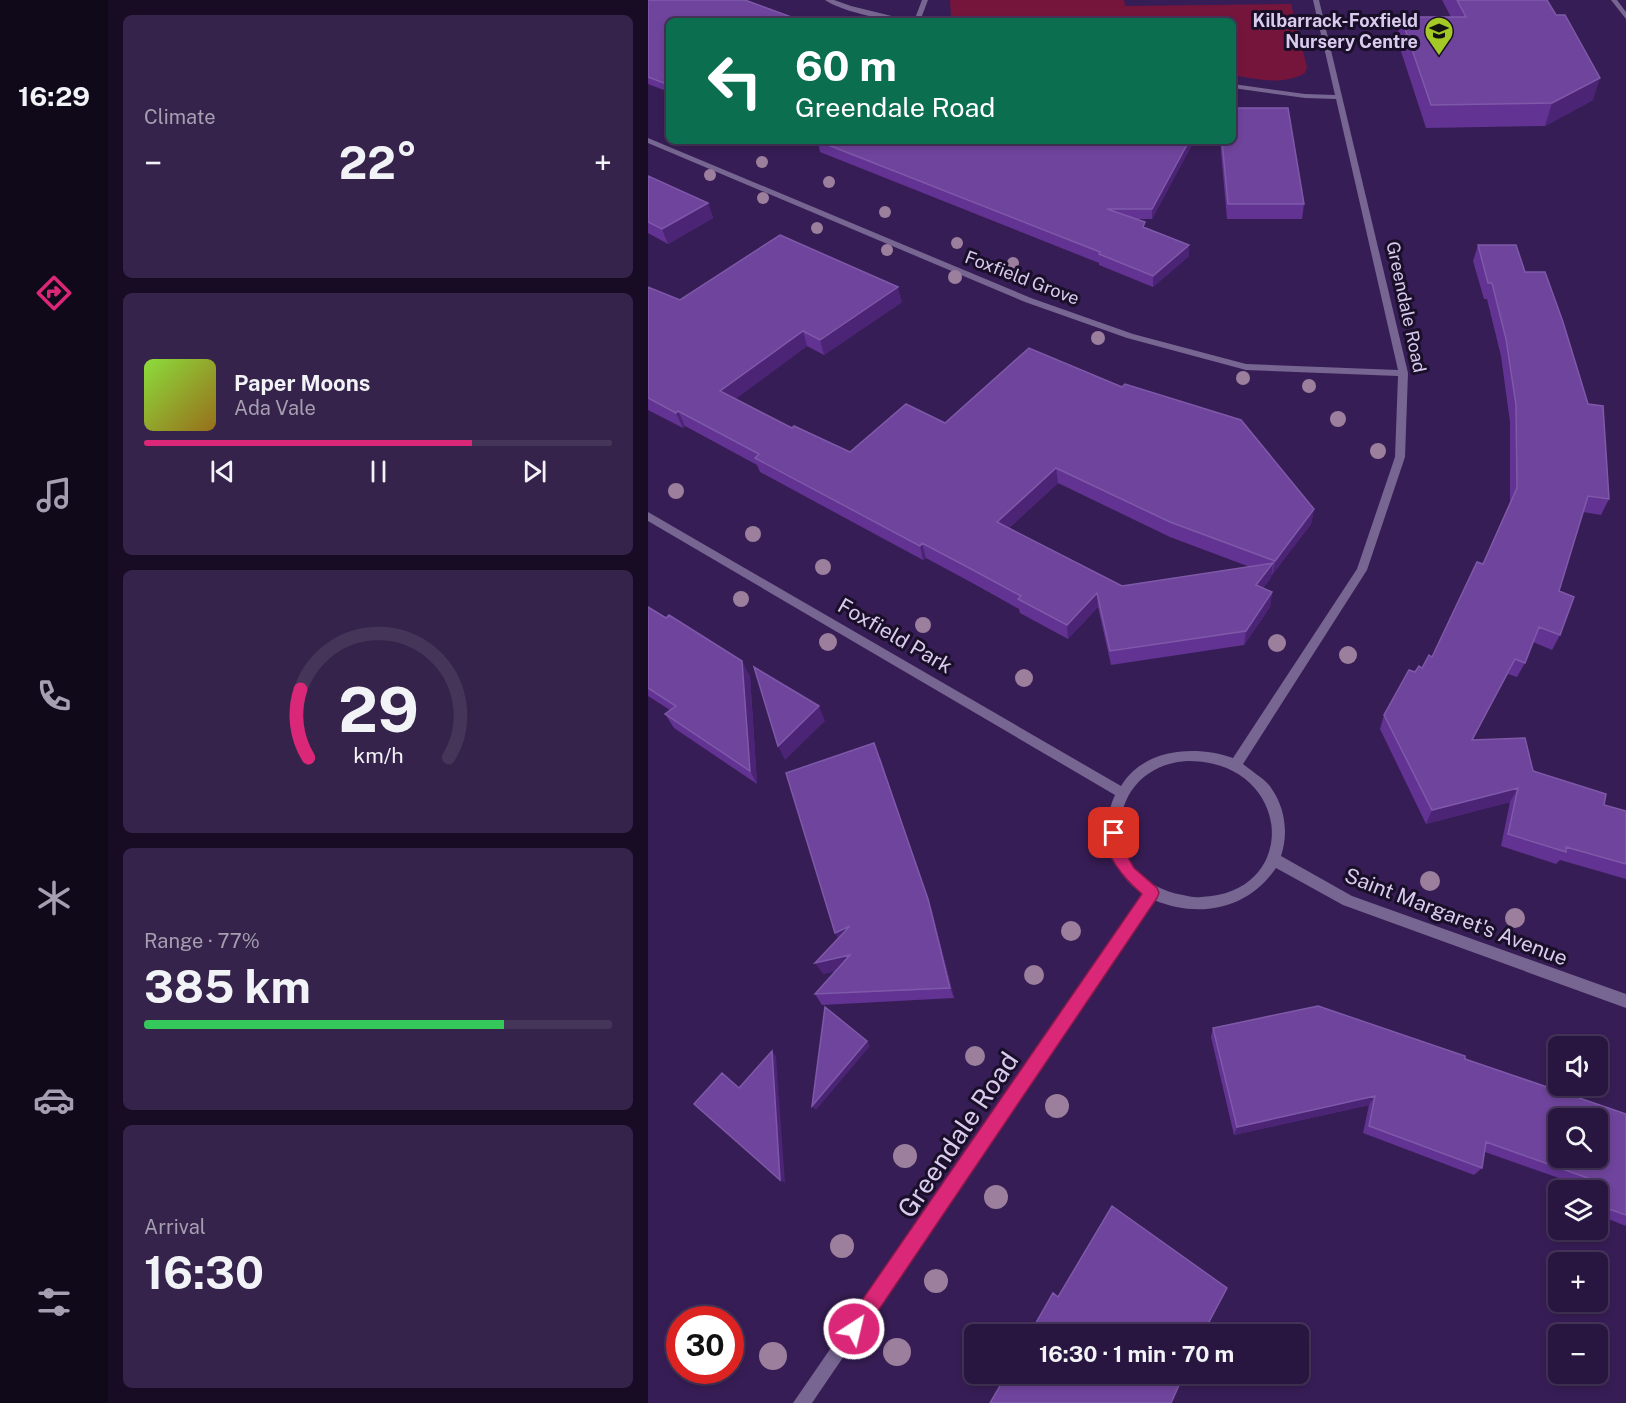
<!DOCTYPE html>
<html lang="en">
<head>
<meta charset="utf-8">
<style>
	body { margin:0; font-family:"Public Sans",sans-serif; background:#35234b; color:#f1f3f6; height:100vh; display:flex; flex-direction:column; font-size:22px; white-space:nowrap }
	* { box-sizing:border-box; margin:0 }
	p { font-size:20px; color:#a59fb1 }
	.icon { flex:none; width:33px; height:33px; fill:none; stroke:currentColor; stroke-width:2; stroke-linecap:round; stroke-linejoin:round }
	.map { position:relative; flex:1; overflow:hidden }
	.details { display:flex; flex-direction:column; gap:15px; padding:15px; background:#170c23; width:540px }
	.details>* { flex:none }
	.banner { position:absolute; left:18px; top:18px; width:570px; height:126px; border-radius:9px; box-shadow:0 3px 9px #0003,0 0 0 2px #453559; background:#0b6e4f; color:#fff; overflow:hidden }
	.controls { position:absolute; left:900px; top:1036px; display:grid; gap:12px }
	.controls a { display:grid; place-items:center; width:60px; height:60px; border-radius:9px; background:#291640; box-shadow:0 3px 9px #0003,0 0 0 2px #453559; font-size:30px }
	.speed { position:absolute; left:18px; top:1306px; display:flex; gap:12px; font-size:30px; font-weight:700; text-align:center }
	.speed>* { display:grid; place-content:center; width:78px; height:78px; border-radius:50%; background:#291640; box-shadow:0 3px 9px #0003,0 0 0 2px #453559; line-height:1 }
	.speed .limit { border:9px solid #d22; background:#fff; color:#111 }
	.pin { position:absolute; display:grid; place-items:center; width:51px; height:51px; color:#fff; margin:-26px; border-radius:12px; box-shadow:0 3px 9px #0006 }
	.me { position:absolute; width:66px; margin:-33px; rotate:35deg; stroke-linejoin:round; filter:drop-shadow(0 0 4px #0008) }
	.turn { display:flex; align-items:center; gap:21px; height:126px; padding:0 30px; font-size:27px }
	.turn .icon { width:78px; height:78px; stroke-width:2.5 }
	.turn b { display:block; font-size:42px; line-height:51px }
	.big { font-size:45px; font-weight:700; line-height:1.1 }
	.details .tile { flex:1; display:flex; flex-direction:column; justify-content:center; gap:9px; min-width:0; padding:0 21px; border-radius:9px; background:#35234b }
	.details .dial { align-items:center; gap:0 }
	.dial svg { height:156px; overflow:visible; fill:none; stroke:#453559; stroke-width:7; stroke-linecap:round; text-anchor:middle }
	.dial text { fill:#f1f3f6; stroke:none }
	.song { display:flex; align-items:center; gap:18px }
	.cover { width:72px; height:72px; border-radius:9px; background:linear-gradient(135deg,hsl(90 70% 55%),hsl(40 70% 35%)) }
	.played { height:6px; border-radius:3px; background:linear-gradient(90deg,#db2777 70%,#453559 70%) }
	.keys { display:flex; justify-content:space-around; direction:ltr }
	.heat { display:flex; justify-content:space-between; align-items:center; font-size:33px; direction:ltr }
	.charge { height:9px; border-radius:4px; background:linear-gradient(90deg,#34c759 77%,#453559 0) }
	.trip { position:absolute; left:316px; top:1324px; width:345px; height:60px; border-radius:9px; background:#291640; box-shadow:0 3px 9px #0003,0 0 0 2px #453559; font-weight:700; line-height:60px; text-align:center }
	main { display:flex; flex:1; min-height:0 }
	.tabs { display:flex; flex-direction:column; width:108px; justify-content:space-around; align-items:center; background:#10091a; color:#a59fb1 }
	.tabs .icon { width:42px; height:42px }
	.tabs .selected { color:#db2777 }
	.tabs b { font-size:27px; color:#f1f3f6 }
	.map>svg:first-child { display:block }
	.green { fill:#76153c }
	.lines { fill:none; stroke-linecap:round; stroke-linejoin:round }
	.street { fill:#776691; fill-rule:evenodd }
	.tree { fill:#9c7f9c }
	.wall { fill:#623392; fill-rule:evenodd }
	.shaded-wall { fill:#4b2475 }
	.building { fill:#6f449c; stroke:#7f59a9; stroke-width:1.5; fill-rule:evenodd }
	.route { fill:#db2777; stroke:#8e194d; stroke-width:1.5 }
	.labels { text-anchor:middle; stroke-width:6; stroke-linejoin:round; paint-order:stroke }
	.far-poi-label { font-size:18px; font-weight:bold; fill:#d8cbee; stroke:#1a0f28; text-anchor:end }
	.far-street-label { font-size:18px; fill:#d8cbee; stroke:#1a0f28 }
	.street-label { font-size:21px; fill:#d8cbee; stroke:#1a0f28 }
	.near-street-label { font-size:26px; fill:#d8cbee; stroke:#1a0f28 }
</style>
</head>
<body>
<main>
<nav class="tabs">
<b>16:29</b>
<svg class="icon selected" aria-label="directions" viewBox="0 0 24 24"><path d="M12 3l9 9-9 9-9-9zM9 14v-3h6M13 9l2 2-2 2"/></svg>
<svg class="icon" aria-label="music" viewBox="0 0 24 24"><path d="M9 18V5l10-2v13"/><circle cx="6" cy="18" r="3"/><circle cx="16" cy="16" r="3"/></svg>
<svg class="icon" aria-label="phone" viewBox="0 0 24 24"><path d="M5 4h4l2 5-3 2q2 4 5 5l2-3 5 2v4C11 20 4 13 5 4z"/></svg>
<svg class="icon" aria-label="climate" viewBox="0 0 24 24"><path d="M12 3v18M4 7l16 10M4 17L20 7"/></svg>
<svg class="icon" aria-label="car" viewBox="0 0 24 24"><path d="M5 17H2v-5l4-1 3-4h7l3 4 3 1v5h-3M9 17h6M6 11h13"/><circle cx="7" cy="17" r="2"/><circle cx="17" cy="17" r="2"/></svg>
<svg class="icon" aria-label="filters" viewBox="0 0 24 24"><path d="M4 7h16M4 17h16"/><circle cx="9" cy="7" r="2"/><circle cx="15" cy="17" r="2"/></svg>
</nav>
<section class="details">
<div class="tile"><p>Climate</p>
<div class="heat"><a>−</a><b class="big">22°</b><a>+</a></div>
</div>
<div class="tile">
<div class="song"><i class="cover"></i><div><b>Paper Moons</b><p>Ada Vale</p></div></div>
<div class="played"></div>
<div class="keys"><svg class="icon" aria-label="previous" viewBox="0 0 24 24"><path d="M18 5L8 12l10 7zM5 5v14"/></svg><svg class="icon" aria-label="pause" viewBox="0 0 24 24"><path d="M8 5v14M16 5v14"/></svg><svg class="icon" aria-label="next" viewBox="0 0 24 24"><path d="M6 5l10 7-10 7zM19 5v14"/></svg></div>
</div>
<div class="tile dial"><svg viewBox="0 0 100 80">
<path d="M14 69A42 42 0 1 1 86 69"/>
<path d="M14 69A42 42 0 0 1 10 34" stroke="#db2777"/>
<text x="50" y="56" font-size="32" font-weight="700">29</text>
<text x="50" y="72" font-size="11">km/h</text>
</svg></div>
<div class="tile"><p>Range · 77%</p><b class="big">385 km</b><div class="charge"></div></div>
<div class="tile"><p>Arrival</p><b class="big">16:30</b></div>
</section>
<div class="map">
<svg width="978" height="1403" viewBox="0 0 978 1403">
	<rect width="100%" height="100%" fill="#371d55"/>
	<path class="green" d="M 302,0 L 476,0 L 477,6 L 643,4 L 659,67 L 657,73 C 635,86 609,79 585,75 L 585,21 L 308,21 L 303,16 Z"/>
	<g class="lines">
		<path class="street" d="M 177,0 L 186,0 L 203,6 L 264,21 C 240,21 197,13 177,0 Z
			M 274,0 L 280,0 L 272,21 L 266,21 Z
			M 665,0 L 671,0 L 760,373 L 757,457 L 719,570 L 595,764 C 603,771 614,777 621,785 C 637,806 641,832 633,856 L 704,896 L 978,994 L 978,1008 L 695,905 L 628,868 C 600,909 552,919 506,900 L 164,1403 L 145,1403 L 495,894 C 463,874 451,829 467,795 L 0,521 L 0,512 L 473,786 C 496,748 548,745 585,758 L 709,569 L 747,457 L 750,376 L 598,370 L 479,338 L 377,302 L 0,143 L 0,138 L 383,298 L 485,334 L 598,364 L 750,370 L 688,99 L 657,98 L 585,88 L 585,84 L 657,94 L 687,95 ZM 539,761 C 645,760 654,894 553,897 C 547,898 540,896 535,895 C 446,879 456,766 539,761 Z
			M 963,0 L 969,0 L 978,12 L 978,19 Z"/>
	</g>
	<g class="tree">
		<circle cx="114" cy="162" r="6"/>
		<circle cx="62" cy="175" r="6"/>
		<circle cx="181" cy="182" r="6"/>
		<circle cx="115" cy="198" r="6"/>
		<circle cx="237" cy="212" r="6"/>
		<circle cx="169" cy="228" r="6"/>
		<circle cx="309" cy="243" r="6"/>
		<circle cx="239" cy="250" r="6"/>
		<circle cx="365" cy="263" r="6"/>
		<circle cx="307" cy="277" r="7"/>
		<circle cx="450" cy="338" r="7"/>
		<circle cx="595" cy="378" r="7"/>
		<circle cx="661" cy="386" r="7"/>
		<circle cx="690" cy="419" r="8"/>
		<circle cx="730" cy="451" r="8"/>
		<circle cx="28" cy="491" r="8"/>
		<circle cx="105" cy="534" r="8"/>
		<circle cx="175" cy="567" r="8"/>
		<circle cx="93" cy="599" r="8"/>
		<circle cx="275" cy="625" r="8"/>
		<circle cx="180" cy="642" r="9"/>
		<circle cx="629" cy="643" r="9"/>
		<circle cx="700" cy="655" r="9"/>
		<circle cx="376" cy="678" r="9"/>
		<circle cx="782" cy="881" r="10"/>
		<circle cx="867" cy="918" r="10"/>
		<circle cx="423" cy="931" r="10"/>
		<circle cx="386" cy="975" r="10"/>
		<circle cx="327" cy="1056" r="10"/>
		<circle cx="409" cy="1106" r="12"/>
		<circle cx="257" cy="1156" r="12"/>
		<circle cx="348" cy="1197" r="12"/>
		<circle cx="194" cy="1246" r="12"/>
		<circle cx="288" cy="1281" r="12"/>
		<circle cx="249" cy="1352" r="14"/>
		<circle cx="125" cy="1356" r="14"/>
	</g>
	<path class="wall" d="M 0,0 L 21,21 L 21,92 L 0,84 Z
		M 794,0 L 899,0 L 945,100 L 897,126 L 778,128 L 749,39 L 753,17 L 803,17 Z
		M 170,141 L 546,141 L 504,219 L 490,219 L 497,228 L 541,245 L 541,256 L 505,287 L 451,265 L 451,263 L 172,152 Z
		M 572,141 L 585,141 L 656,204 L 654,219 L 579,219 Z
		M 0,176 L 60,203 L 65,218 L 20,244 L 0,233 Z
		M 830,245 L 877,272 L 961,499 L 953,515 L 935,512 L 911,591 L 912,635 L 904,650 L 885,642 L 877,663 L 869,677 L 860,674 L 824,740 L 956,805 L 978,811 L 978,879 L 912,860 L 908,864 L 853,846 L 862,802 L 778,824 L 732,729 L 736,715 L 767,672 L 774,668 L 784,657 L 835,564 L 862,502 L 862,422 L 853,356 L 839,299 L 836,299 L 825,261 Z
		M 0,287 L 32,300 L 254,302 L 176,355 L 159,346 L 87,399 L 144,428 L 202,452 L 297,423 L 666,509 L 663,524 L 624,575 L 623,575 L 623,578 L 615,588 L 624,592 L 622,607 L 596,645 L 463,665 L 450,607 L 420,639 L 372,613 L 371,609 L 328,585 L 278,558 L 275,560 L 112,472 L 109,465 L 37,426 L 35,428 L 0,410 ZM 410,483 L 522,537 L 602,567 L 474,586 L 361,528 Z
		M 0,607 L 102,676 L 109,784 L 26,728 L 17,714 L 22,710 L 0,696 Z
		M 232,757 L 284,911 L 306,998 L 174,1005 L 167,994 L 188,971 L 175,974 L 190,939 Z
		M 565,1028 L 817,1059 L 978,1114 L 978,1226 L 950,1215 L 950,1191 L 942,1191 L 942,1189 L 837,1152 L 834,1168 L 826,1175 L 715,1133 L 721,1105 L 586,1135 L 563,1037 Z"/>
	<path class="shaded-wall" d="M 952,78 L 945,100 L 897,126 L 904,103 Z
		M 541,141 L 546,141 L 504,219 L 504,209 Z
		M 60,203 L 65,218 L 20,244 L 14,229 Z
		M 541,245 L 541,256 L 505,287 L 505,276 Z
		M 250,287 L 254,302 L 176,355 L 172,340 Z
		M 155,331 L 159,346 L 78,406 L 72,391 Z
		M 30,411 L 37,426 L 35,428 L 28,413 Z
		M 408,468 L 410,483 L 352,536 L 349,522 Z
		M 666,509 L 663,524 L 624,575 L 627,561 Z
		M 274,543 L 278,558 L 275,560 L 272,546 Z
		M 625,563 L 623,578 L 606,599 L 608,585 Z
		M 624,592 L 622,607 L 596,645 L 598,631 Z
		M 449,593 L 450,607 L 420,639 L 419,625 Z
		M 867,659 L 860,674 L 817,754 L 824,740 Z
		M 94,661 L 102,676 L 109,784 L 102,771 Z
		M 171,706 L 177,721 L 137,760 L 130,746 Z
		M 226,743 L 284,911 L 306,998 L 302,988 Z
		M 870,788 L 862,802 L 778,824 L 784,810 Z
		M 202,926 L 193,944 L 187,933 Z
		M 202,955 L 209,966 L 175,974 L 167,963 Z
		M 219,1041 L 222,1046 L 168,1110 L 164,1106 Z
		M 124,1051 L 128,1056 L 137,1183 L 132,1180 Z
		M 727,1096 L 721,1105 L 586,1135 L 589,1127 Z"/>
	<path class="building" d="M 0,0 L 97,0 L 154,21 L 21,21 L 21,85 L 0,77 Z
		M 809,0 L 899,0 L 908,15 L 917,15 L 952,78 L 904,103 L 783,105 L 753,17 L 818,17 Z
		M 585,108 L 640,108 L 656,204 L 580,204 L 574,141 L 585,141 Z
		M 170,141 L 541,141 L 504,209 L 459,209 L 497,222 L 495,227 L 541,245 L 505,276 L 451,254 L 452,252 Z
		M 0,176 L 60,203 L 14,229 L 0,222 Z
		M 132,235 L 250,287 L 172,340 L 155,331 L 72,391 L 144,428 L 146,426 L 202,452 L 258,404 L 297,423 L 381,348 L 474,387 L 477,384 L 593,420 L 666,509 L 627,561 L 522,522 L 408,468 L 349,522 L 474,586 L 625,563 L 608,585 L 624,592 L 598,631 L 462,651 L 449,593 L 419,625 L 370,599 L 373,596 L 325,570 L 274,543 L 272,546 L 107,458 L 111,454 L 30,411 L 28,413 L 0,398 L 0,287 L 32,300 Z
		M 830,245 L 868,245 L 877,272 L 897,272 L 915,322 L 940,404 L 955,406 L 961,499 L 940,496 L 911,591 L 926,597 L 912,635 L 891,627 L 877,663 L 867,659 L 824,740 L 877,738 L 885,771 L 958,794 L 956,805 L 978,811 L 978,864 L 918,847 L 918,852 L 860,834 L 870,788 L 784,810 L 736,715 L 761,670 L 767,672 L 771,666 L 774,668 L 781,655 L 784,657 L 829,562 L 835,564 L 869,488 L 868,405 L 858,339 L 844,283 L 840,283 Z
		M 0,607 L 18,618 L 21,615 L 94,661 L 102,771 L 17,714 L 28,706 L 0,688 Z
		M 106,667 L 171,706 L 130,746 Z
		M 226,743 L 280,899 L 302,988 L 167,994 L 202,955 L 167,963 L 202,926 L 187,933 L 138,773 Z
		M 670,1006 L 817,1056 L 817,1059 L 978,1114 L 978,1215 L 952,1206 L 954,1183 L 838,1142 L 834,1168 L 721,1126 L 727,1096 L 589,1127 L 565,1028 ZM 910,1119 L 950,1119 L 950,1158 L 910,1158 Z
		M 177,1007 L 219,1041 L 164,1106 Z
		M 124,1051 L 132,1180 L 46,1104 L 74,1073 L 91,1088 Z
		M 464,1206 L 579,1288 L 554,1335 L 381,1335 L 405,1293 L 410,1297 Z
		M 359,1374 L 534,1374 L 530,1381 L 532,1383 L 523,1403 L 342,1403 Z"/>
	<path class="route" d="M 466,827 L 471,829 L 474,847 L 486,868 L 509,888 L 511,893 L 509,898 L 213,1336 L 206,1339 L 199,1336 L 196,1329 L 199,1322 L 494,894 C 479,881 450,851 460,829 Z"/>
	<defs>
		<g id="school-pin" transform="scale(1.5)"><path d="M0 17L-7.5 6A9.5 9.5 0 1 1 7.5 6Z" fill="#a4c825" stroke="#1a0f28"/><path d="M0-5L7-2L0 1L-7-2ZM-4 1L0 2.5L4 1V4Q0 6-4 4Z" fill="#111"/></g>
	</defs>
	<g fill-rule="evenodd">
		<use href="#school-pin" x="791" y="31"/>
	</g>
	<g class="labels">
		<g class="far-poi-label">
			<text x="770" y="27">Kilbarrack-Foxfield<tspan x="770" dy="21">Nursery Centre</tspan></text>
		</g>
		<g class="far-street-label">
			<text transform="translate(374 278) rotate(21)" y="6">Foxfield Grove</text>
			<text transform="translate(758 307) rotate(78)" y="6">Greendale Road</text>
		</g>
		<g class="street-label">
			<text transform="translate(247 636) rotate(30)" y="7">Foxfield Park</text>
			<text transform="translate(808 917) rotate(21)" y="7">Saint Margaret's Avenue</text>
		</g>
		<g class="near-street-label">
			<text transform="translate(310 1135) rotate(-56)" y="9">Greendale Road</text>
		</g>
	</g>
</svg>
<div class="controls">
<a><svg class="icon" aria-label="sound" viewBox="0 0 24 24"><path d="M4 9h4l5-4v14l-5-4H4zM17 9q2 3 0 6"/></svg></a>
<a><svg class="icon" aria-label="search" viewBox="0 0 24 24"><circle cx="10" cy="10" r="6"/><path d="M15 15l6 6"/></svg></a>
<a><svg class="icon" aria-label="layers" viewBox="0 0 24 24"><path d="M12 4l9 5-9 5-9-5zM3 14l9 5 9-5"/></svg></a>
<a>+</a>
<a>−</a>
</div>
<div class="speed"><div class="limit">30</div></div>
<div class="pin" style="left:466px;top:833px;background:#d93025"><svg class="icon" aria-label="arrive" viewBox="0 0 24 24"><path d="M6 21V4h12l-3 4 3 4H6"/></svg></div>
<svg class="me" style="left:206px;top:1329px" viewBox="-20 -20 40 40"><circle r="17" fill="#db2777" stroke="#fff" stroke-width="3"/><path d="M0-11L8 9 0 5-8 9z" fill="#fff"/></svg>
<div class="trip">16:30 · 1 min · 70 m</div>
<div class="banner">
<div class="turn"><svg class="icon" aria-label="left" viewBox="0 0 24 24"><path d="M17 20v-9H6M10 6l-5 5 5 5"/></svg><div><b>60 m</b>Greendale Road</div></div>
</div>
</div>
</main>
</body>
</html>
